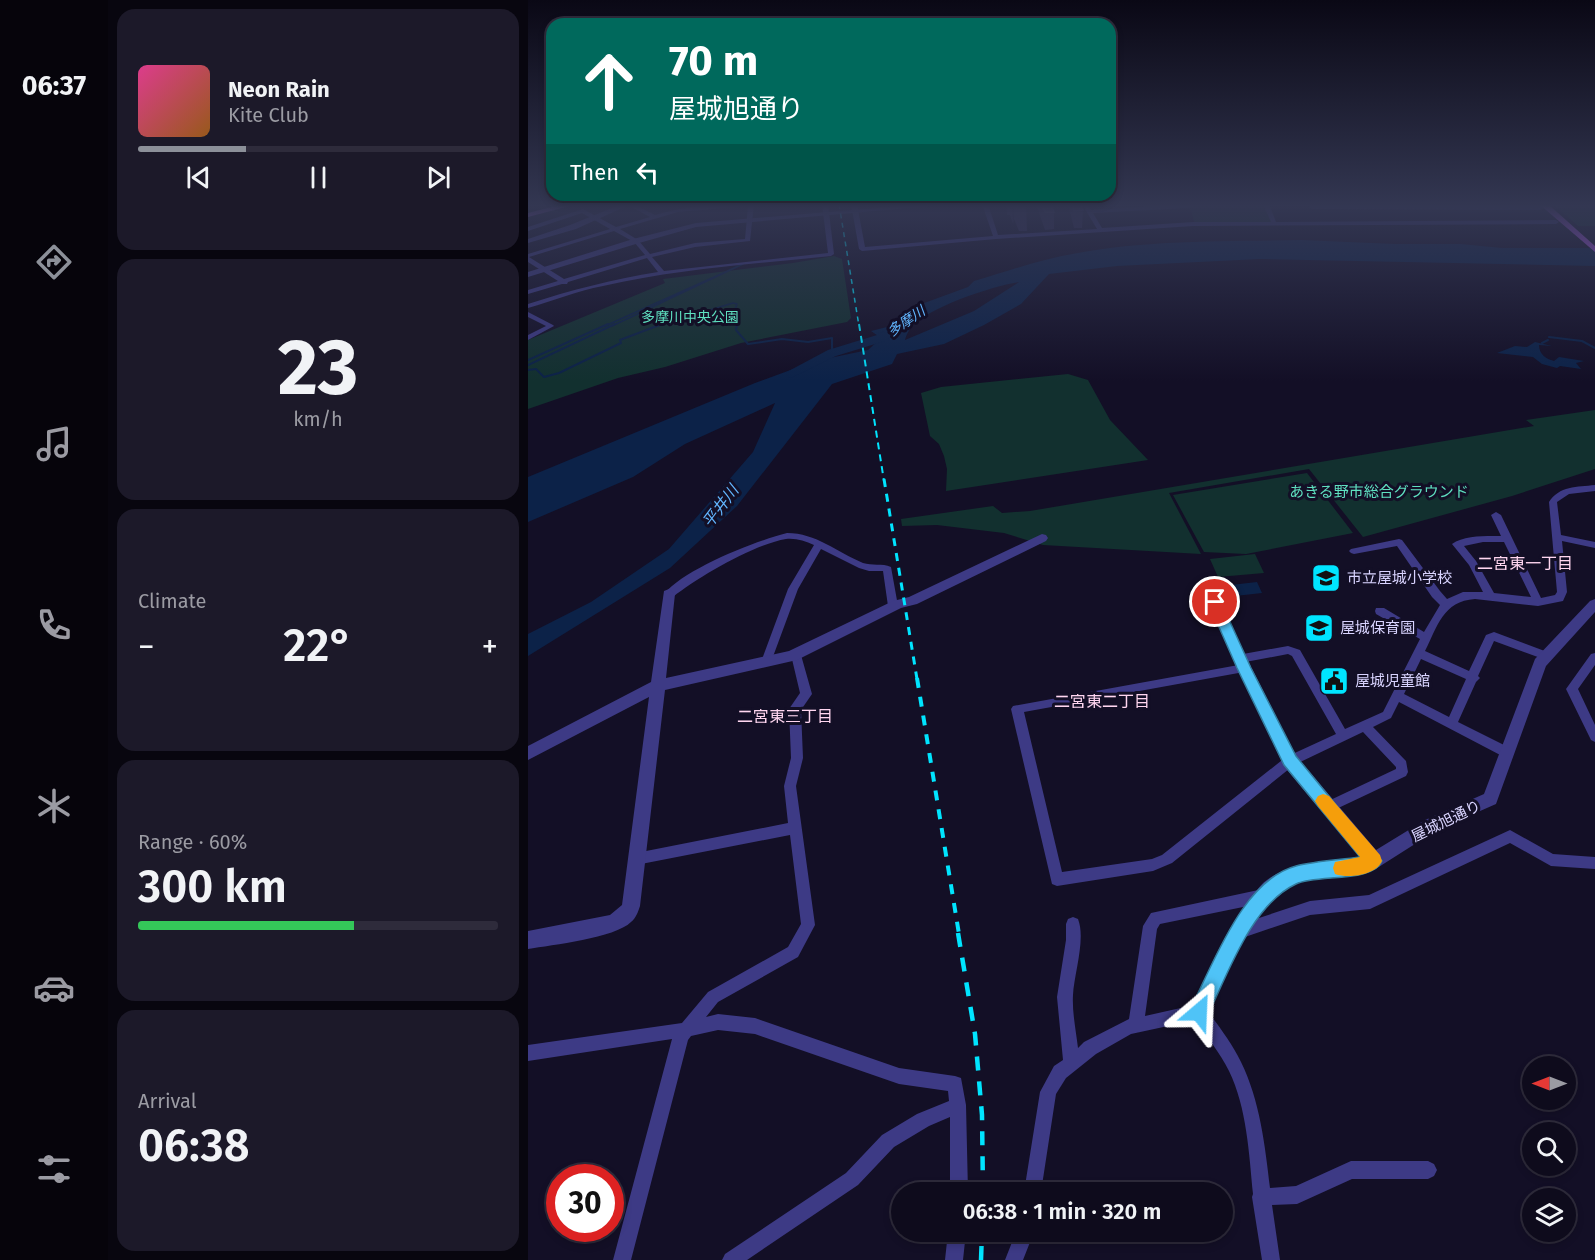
<!DOCTYPE html>
<html lang="en">
<head>
<meta charset="utf-8">
<style>
	body { margin:0; font-family:"Fira Sans","Noto Sans JP",sans-serif; background:#1c1929; color:#f1f3f6; height:100vh; display:flex; flex-direction:column; font-size:22px; white-space:nowrap }
	* { box-sizing:border-box; margin:0 }
	p { font-size:20px; color:#9b9ba3 }
	.icon { flex:none; width:33px; height:33px; fill:none; stroke:currentColor; stroke-width:2; stroke-linecap:round; stroke-linejoin:round }
	.map { position:relative; flex:1; overflow:hidden }
	.side { display:flex; flex-direction:column; gap:9px; padding:9px; background:#08060f; width:420px }
	.side>* { flex:none }
	.guide { position:absolute; left:18px; top:18px; width:570px; height:183px; border-radius:18px; box-shadow:0 3px 9px #0003,0 0 0 2px #2e2b3b; background:#00695c; color:#fff; overflow:hidden }
	.needle { width:39px; rotate:270deg }
	.controls { position:absolute; left:994px; top:1056px; display:grid; gap:12px }
	.controls a { display:grid; place-items:center; width:54px; height:54px; border-radius:50%; background:#0e0b1c; box-shadow:0 3px 9px #0003,0 0 0 2px #2e2b3b; font-size:30px }
	.speed { position:absolute; left:18px; top:1164px; display:flex; gap:12px; font-size:30px; font-weight:700; text-align:center }
	.speed>* { display:grid; place-content:center; width:78px; height:78px; border-radius:50%; background:#0e0b1c; box-shadow:0 3px 9px #0003,0 0 0 2px #2e2b3b; line-height:1 }
	.speed .limit { border:9px solid #d22; background:#fff; color:#111 }
	.pin { position:absolute; display:grid; place-items:center; width:51px; height:51px; color:#fff; margin:-26px; border:3px solid #fff; border-radius:50%; box-shadow:0 2px 6px #0007 }
	.me { position:absolute; width:66px; margin:-33px; rotate:26deg; stroke-linejoin:round; filter:drop-shadow(0 0 4px #0008) }
	.turn { display:flex; align-items:center; gap:21px; height:126px; padding:0 24px; font-size:27px }
	.turn .icon { width:78px; height:78px; stroke-width:2.5 }
	.turn b { display:block; font-size:42px; line-height:51px }
	.then { display:flex; align-items:center; height:57px; padding:0 24px; background:#0003; gap:12px; font-size:22px }
	.big { font-size:45px; font-weight:600; line-height:1.1 }
	.side .card { flex:1; display:flex; flex-direction:column; justify-content:center; gap:9px; min-width:0; padding:0 21px; border-radius:18px; background:#1c1929 }
	.side .dial { align-items:center; gap:0 }
	.dial b { font-size:78px; line-height:1 }
	.song { display:flex; align-items:center; gap:18px }
	.cover { width:72px; height:72px; border-radius:9px; background:linear-gradient(135deg,hsl(330 70% 55%),hsl(30 70% 35%)) }
	.played { height:6px; border-radius:3px; background:linear-gradient(90deg,#8c9099 30%,#2e2b3b 30%) }
	.keys { display:flex; justify-content:space-around; direction:ltr }
	.heat { display:flex; justify-content:space-between; align-items:center; font-size:33px; direction:ltr }
	.charge { height:9px; border-radius:4px; background:linear-gradient(90deg,#34c759 60%,#2e2b3b 0) }
	.trip { position:absolute; left:363px; top:1182px; width:342px; height:60px; border-radius:30px; background:#0e0b1c; box-shadow:0 3px 9px #0003,0 0 0 2px #2e2b3b; font-weight:600; line-height:60px; text-align:center }
	main { display:flex; flex:1; min-height:0 }
	.menu { display:flex; flex-direction:column; width:108px; justify-content:space-around; align-items:center; background:#06040b; color:#9b9ba3 }
	.menu .icon { width:42px; height:42px }
	.menu .selected { color:#8c9099 }
	.menu b { font-size:27px; color:#f1f3f6 }
	.map>svg:first-child { display:block }
	.green { fill:#12302f }
	.water { fill:#0c2248; fill-rule:evenodd }
	.lines { fill:none; stroke-linecap:round; stroke-linejoin:round }
	.stream-far1 { stroke:#0c2248; stroke-width:1.5 }
	.stream { stroke:#0c2248; stroke-width:2 }
	.river { fill:#0c2248; fill-rule:evenodd }
	.minor { fill:#3d3a85; fill-rule:evenodd }
	.tertiary { fill:#3d3a85; fill-rule:evenodd }
	.primary { fill:#c25bff; fill-rule:evenodd }
	.rail-far4 { stroke:#00e5ff; stroke-width:1.5; stroke-dasharray:5 4.5; stroke-linecap:butt }
	.rail-far3 { stroke:#00e5ff; stroke-width:2; stroke-dasharray:7 5; stroke-linecap:butt }
	.rail-far2 { stroke:#00e5ff; stroke-width:3; stroke-dasharray:8 7; stroke-linecap:butt }
	.rail-far1 { stroke:#00e5ff; stroke-width:4; stroke-dasharray:10 9; stroke-linecap:butt }
	.rail { stroke:#00e5ff; stroke-width:4.5; stroke-dasharray:14 11; stroke-linecap:butt }
	.wall { fill:#312854 }
	.shaded-wall { fill:#1d163a }
	.building { fill:#433a66; stroke:#5a527e; stroke-width:1.5 }
	.route { fill:#4fc3f7; stroke:#337fa1; stroke-width:1.5 }
	.slow { fill:#f59e0b }
	.labels { text-anchor:middle; stroke-width:6; stroke-linejoin:round; paint-order:stroke }
	.far-park-label { font-size:14px; fill:#5fe0c0; stroke:#130f26 }
	.far-water-label { font-size:14px; font-style:italic; fill:#62b6ff; stroke:#130f26 }
	.park-label { font-size:15px; fill:#5fe0c0; stroke:#130f26 }
	.poi-label { font-size:15px; fill:#d9d4ff; stroke:#130f26; text-anchor:start }
	.street-label { font-size:15px; fill:#d9d4ff; stroke:#130f26 }
	.water-label { font-size:16px; font-style:italic; fill:#62b6ff; stroke:#130f26 }
	.neighbourhood-label { font-size:16px; fill:#ffd6f0; stroke:#130f26 }
</style>
</head>
<body>
<main>
<nav class="menu">
<b>06:37</b>
<svg class="icon selected" aria-label="directions" viewBox="0 0 24 24"><path d="M12 3l9 9-9 9-9-9zM9 14v-3h6M13 9l2 2-2 2"/></svg>
<svg class="icon" aria-label="music" viewBox="0 0 24 24"><path d="M9 18V5l10-2v13"/><circle cx="6" cy="18" r="3"/><circle cx="16" cy="16" r="3"/></svg>
<svg class="icon" aria-label="phone" viewBox="0 0 24 24"><path d="M5 4h4l2 5-3 2q2 4 5 5l2-3 5 2v4C11 20 4 13 5 4z"/></svg>
<svg class="icon" aria-label="climate" viewBox="0 0 24 24"><path d="M12 3v18M4 7l16 10M4 17L20 7"/></svg>
<svg class="icon" aria-label="car" viewBox="0 0 24 24"><path d="M5 17H2v-5l4-1 3-4h7l3 4 3 1v5h-3M9 17h6M6 11h13"/><circle cx="7" cy="17" r="2"/><circle cx="17" cy="17" r="2"/></svg>
<svg class="icon" aria-label="filters" viewBox="0 0 24 24"><path d="M4 7h16M4 17h16"/><circle cx="9" cy="7" r="2"/><circle cx="15" cy="17" r="2"/></svg>
</nav>
<section class="side">
<div class="card">
<div class="song"><i class="cover"></i><div><b>Neon Rain</b><p>Kite Club</p></div></div>
<div class="played"></div>
<div class="keys"><svg class="icon" aria-label="previous" viewBox="0 0 24 24"><path d="M18 5L8 12l10 7zM5 5v14"/></svg><svg class="icon" aria-label="pause" viewBox="0 0 24 24"><path d="M8 5v14M16 5v14"/></svg><svg class="icon" aria-label="next" viewBox="0 0 24 24"><path d="M6 5l10 7-10 7zM19 5v14"/></svg></div>
</div>
<div class="card dial"><b>23</b><p>km/h</p></div>
<div class="card"><p>Climate</p>
<div class="heat"><a>−</a><b class="big">22°</b><a>+</a></div>
</div>
<div class="card"><p>Range · 60%</p><b class="big">300 km</b><div class="charge"></div></div>
<div class="card"><p>Arrival</p><b class="big">06:38</b></div>
</section>
<div class="map">
<svg width="1067" height="1260" viewBox="0 0 1067 1260">
	<rect width="100%" height="100%" fill="#130f26"/>
	<path class="green" d="M 661,204 L 737,204 L 745,223 L 667,224 Z
		M 1025,204 L 1067,204 L 1067,226 L 1050,226 Z
		M 306,256 L 314,259 L 323,318 L 319,322 L 213,343 L 137,367 L 90,378 L 0,409 L 0,340 L 137,283 L 135,279 L 265,263 Z
		M 540,374 L 560,380 L 582,420 L 620,460 L 418,491 L 419,469 L 416,456 L 411,444 L 402,436 L 393,393 L 413,387 Z
		M 1067,410 L 1067,469 L 984,496 L 835,537 L 781,469 L 641,493 L 673,554 L 515,545 L 476,533 L 409,525 L 374,526 L 373,519 L 465,506 L 474,513 L 502,511 L 1006,426 L 998,420 Z
		M 779,473 L 825,533 L 718,554 L 676,552 L 645,495 Z
		M 727,554 L 736,573 L 690,577 L 682,559 Z"/>
	<path class="water" d="M 774,240 L 867,244 L 933,244 L 974,248 L 1067,248 L 1067,266 L 732,259 L 589,266 L 521,274 L 493,304 L 456,325 L 416,344 L 369,354 L 364,364 L 304,384 L 209,506 L 142,568 L 0,656 L 0,634 L 63,602 L 141,549 L 225,452 L 247,403 L 157,444 L 105,477 L 0,522 L 0,477 L 227,383 L 287,361 L 340,350 L 353,338 L 343,331 L 359,327 L 388,306 L 440,287 L 446,281 C 471,274 496,265 521,259 C 603,239 690,242 774,240 ZM 491,282 L 446,311 L 377,340 C 378,336 380,331 383,328 C 399,307 465,286 491,282 Z
		M 1007,342 L 1024,346 L 1011,345 C 1011,354 1018,359 1026,361 L 1031,357 L 1056,361 L 1048,363 L 1053,369 L 1032,366 L 1029,368 L 1014,364 L 1005,357 L 969,353 L 987,346 L 999,347 Z
		M 729,582 L 734,593 L 698,597 L 694,586 Z"/>
	<g class="lines">
		<path class="stream-far1" d="M 77,326 L 215,264 L 84,326
			M 129,326 L 205,303 L 209,304 L 206,312 L 210,321 L 209,326"/>
		<path class="stream" d="M 209,324 L 208,330 L 220,344 L 254,339 L 280,342 L 304,338 L 304,353
			M 1021,337 L 1054,341 L 1067,348
			M 1014,343 L 1020,340
			M 0,360 L 80,324
			M 0,365 L 87,324
			M 0,370 L 8,369 L 16,377 L 31,373 L 93,343 L 92,340 L 134,324"/>
		<path class="river" d="M 372,322 L 378,325 L 376,327 L 357,341 L 308,356 L 265,377 L 261,378 L 255,374 L 300,350 L 349,335 Z"/>
		<path class="minor" d="M 98,204 L 105,204 L 127,215 C 159,205 192,204 226,204 L 222,241 L 167,247 L 124,257 L 136,271 L 300,253 L 294,204 L 300,204 L 306,254 L 303,256 C 226,264 150,269 75,286 C 49,291 25,301 0,308 L 0,304 C 43,290 86,279 130,272 L 119,258 L 40,282 L 39,284 L 34,284 L 0,294 L 0,290 L 30,281 L 0,262 L 0,254 L 82,229 L 54,213 L 0,231 L 0,227 L 55,209 L 88,227 L 122,217 ZM 220,206 L 217,239 L 167,243 L 122,254 L 110,240 L 92,229 L 150,212 ZM 86,231 L 106,242 L 117,255 L 36,279 L 1,257 Z
			M 323,204 L 329,204 L 337,247 L 465,236 L 454,204 L 460,204 L 470,235 L 569,229 L 554,204 L 560,204 L 563,210 L 660,204 L 663,206 L 660,208 L 565,213 L 574,228 L 665,222 L 743,222 L 735,204 L 741,204 L 748,222 L 1028,220 L 1031,222 L 1028,224 L 665,226 L 468,239 L 334,251 L 331,249 Z
			M 1005,204 L 1011,204 L 1016,208 L 1013,210 L 784,209 L 781,207 L 784,205 L 1008,206 Z
			M 0,312 L 25,325 L 26,326 L 0,340 L 0,335 L 18,326 L 0,317 Z
			M 1067,485 L 1067,491 L 1041,494 L 1029,502 L 1033,535 L 1067,542 L 1067,548 L 1034,541 L 1039,592 L 1035,601 L 1010,606 L 947,599 C 915,601 909,627 897,651 L 941,671 L 958,635 L 966,632 L 1022,653 L 1023,656 L 1022,659 L 1018,660 L 966,641 L 950,676 L 952,678 L 948,682 L 930,722 L 984,749 L 986,753 L 984,757 L 980,758 L 976,757 L 871,702 L 863,718 L 845,727 L 878,761 L 880,772 L 878,776 L 804,811 L 800,813 L 796,811 L 794,807 L 796,803 L 868,769 L 868,767 L 835,732 L 766,765 L 644,863 L 625,871 L 529,886 L 524,884 L 483,709 L 485,706 L 716,664 L 720,665 L 721,668 L 720,671 L 716,672 L 496,712 L 534,872 L 624,859 L 634,855 L 758,757 L 808,734 L 764,656 L 760,654 L 712,663 L 708,662 L 682,602 L 683,599 L 691,599 L 715,654 L 760,646 L 772,650 L 817,729 L 855,712 L 892,639 L 848,614 L 847,611 L 848,608 L 856,608 L 896,632 L 912,605 L 904,597 L 869,546 L 826,554 L 823,553 L 821,551 L 823,549 L 871,539 L 874,540 L 912,591 L 919,599 L 935,592 L 955,592 L 941,565 L 924,544 C 936,535 959,536 973,536 L 963,515 L 968,512 L 973,515 L 1013,598 L 1027,595 L 1029,592 L 1021,502 C 1031,486 1049,487 1067,485 ZM 955,542 L 976,542 L 1003,597 L 966,593 L 948,561 L 936,546 ZM 893,659 L 938,679 L 921,717 L 876,694 Z
			M 259,533 C 288,533 309,552 335,563 C 344,566 354,563 363,567 L 370,606 L 369,609 L 365,610 L 360,606 L 355,571 L 341,571 L 331,568 L 293,549 L 270,589 L 243,662 L 242,665 L 234,665 L 233,662 L 260,589 L 286,545 C 277,541 268,538 258,539 C 227,544 170,577 145,597 L 137,597 L 136,594 C 156,569 227,541 259,533 Z
			M 268,651 L 272,652 L 273,655 L 284,694 L 273,710 L 275,758 L 268,786 L 287,925 L 270,957 L 190,1002 L 178,1017 L 190,1014 L 227,1018 L 371,1068 L 427,1076 L 433,1078 L 438,1105 L 440,1192 L 422,1192 L 422,1117 L 401,1126 L 366,1147 L 330,1185 L 219,1260 L 194,1260 L 197,1254 L 318,1173 L 354,1135 L 389,1114 L 421,1101 L 420,1091 L 371,1084 L 227,1034 L 190,1030 L 163,1036 L 160,1040 L 103,1260 L 85,1260 L 144,1039 L 0,1061 L 0,1045 L 154,1023 L 180,992 L 260,947 L 273,924 L 262,835 L 108,865 L 103,863 L 101,859 L 103,855 L 108,853 L 260,823 L 256,786 L 263,758 L 261,709 L 272,693 L 263,655 L 264,652 Z
			M 1067,653 L 1067,665 L 1050,689 L 1067,725 L 1067,742 L 1063,740 L 1038,689 L 1063,654 Z
			M 982,830 L 1025,854 L 1067,857 L 1067,869 L 1023,866 L 982,843 L 842,909 L 782,915 L 717,937 L 680,1011 C 691,1027 704,1043 713,1062 C 732,1101 737,1145 742,1188 L 768,1186 L 823,1161 L 900,1161 L 906,1164 L 909,1170 L 906,1176 L 900,1179 L 824,1179 L 769,1204 L 744,1205 L 752,1260 L 734,1260 L 724,1197 L 725,1194 C 721,1154 719,1108 701,1071 C 692,1053 679,1037 668,1020 L 603,1034 L 568,1054 L 538,1078 L 528,1094 L 513,1192 L 496,1192 L 512,1092 L 526,1066 L 535,1060 L 529,997 L 538,940 L 538,924 L 540,919 L 545,917 L 550,919 C 558,939 546,974 545,995 C 544,1012 548,1031 550,1048 L 556,1042 L 601,1019 L 615,926 L 623,913 L 735,889 L 740,891 L 742,896 L 728,919 L 782,901 L 841,895 ZM 720,906 L 707,926 L 666,1005 L 617,1016 L 629,929 L 632,924 Z
			M 420,1232 L 438,1232 L 435,1260 L 417,1260 Z
			M 488,1232 L 506,1232 L 495,1260 L 477,1260 Z"/>
		<path class="tertiary" d="M 94,204 L 103,204 L 48,229 L 0,243 L 0,239 L 42,225 Z
			M 397,204 L 426,204 L 168,227 L 111,243 L 0,277 L 0,272 L 105,239 L 168,223 Z
			M 514,534 L 518,535 L 520,538 L 518,541 L 389,604 L 373,608 L 269,660 L 137,690 L 112,906 C 110,912 108,918 103,922 C 87,938 24,945 0,949 L 0,931 L 82,915 L 94,905 L 121,697 L 0,760 L 0,746 L 123,682 L 136,591 L 141,589 L 147,594 L 138,678 L 261,651 L 365,601 L 381,597 Z
			M 1067,599 L 1067,612 L 1018,666 L 968,804 L 909,830 L 846,870 L 770,882 L 735,905 L 729,902 L 726,896 C 740,863 801,861 832,857 L 756,766 L 705,659 L 707,655 L 717,655 L 768,756 L 848,850 L 897,820 L 956,794 L 1007,659 L 1062,601 Z"/>
		<path class="primary" d="M 35,204 L 49,204 L 0,217 L 0,213 Z
			M 1011,204 L 1020,204 L 1067,246 L 1067,252 Z"/>
		<path class="rail-far4" d="M 311,204 L 331,326"/>
		<path class="rail-far3" d="M 331,324 L 356,481"/>
		<path class="rail-far2" d="M 356,479 L 389,679"/>
		<path class="rail-far1" d="M 389,678 L 431,934"/>
		<path class="rail" d="M 430,933 L 447,1034 L 454,1115 L 455,1192
			M 453,1260 L 454,1232"/>
	</g>
	<path class="wall" d="M 478,204 L 498,204 L 499,231 L 491,231 L 486,219 L 485,224 L 482,215 L 479,215 Z
		M 508,204 L 523,204 L 526,212 L 526,229 L 517,230 Z
		M 540,204 L 553,204 L 555,210 L 554,228 L 546,228 Z"/>
	<path class="shaded-wall" d="M 484,204 L 486,204 L 486,219 L 485,224 Z"/>
	<path class="building" d="M 490,204 L 498,204 L 499,205 L 490,206 Z
		M 514,204 L 523,204 L 526,212 L 517,212 Z
		M 544,204 L 553,204 L 555,210 L 546,211 Z"/>
	<linearGradient id="sky" x2="0" y2="1"><stop stop-color="#0a0815"/><stop offset="0.54" stop-color="#333752"/><stop offset="1" stop-color="#333752" stop-opacity="0"/></linearGradient>
	<rect width="1067" height="381" fill="url(#sky)"/>
	<path class="route" d="M 687,597 L 693,602 L 723,668 L 768,756 L 854,861 C 845,883 789,874 768,884 C 723,905 699,976 678,1019 L 671,1022 L 664,1019 L 661,1012 L 664,1005 C 687,961 715,880 768,866 C 788,861 811,860 832,857 L 756,765 L 709,668 L 680,602 Z"/>
	<path class="slow" d="M 795,794 L 801,796 L 852,855 L 854,861 C 848,875 821,879 807,874 L 805,868 L 807,862 L 832,857 L 790,806 L 787,801 L 790,796 Z"/>
	<defs>
		<g id="school-square" transform="scale(1.5)"><rect x="-9" y="-9" width="18" height="18" rx="4" fill="#00e5ff" stroke="#130f26"/><path d="M0-5L7-2L0 1L-7-2ZM-4 1L0 2.5L4 1V4Q0 6-4 4Z" fill="#111"/></g>
		<g id="civic-square" transform="scale(1.5)"><rect x="-9" y="-9" width="18" height="18" rx="4" fill="#00e5ff" stroke="#130f26"/><path d="M-.6-6.5H3V-4.5H.6V-3L4-1V1h2V6H-6V1h2V-1L-.6-3ZM-1.2 2.5V6h2.4V2.5Z" fill="#111"/></g>
	</defs>
	<g fill-rule="evenodd">
		<use href="#school-square" x="798" y="578"/>
		<use href="#school-square" x="791" y="628"/>
		<use href="#civic-square" x="806" y="681"/>
	</g>
	<g class="labels">
		<g class="far-park-label">
			<text x="162" y="322">多摩川中央公園</text>
		</g>
		<g class="far-water-label">
			<text transform="translate(378 321) rotate(-34)" y="5">多摩川</text>
		</g>
		<g class="park-label">
			<text x="851" y="497">あきる野市総合グラウンド</text>
		</g>
		<g class="poi-label">
			<text x="819" y="583">市立屋城小学校</text>
			<text x="812" y="633">屋城保育園</text>
			<text x="827" y="686">屋城児童館</text>
		</g>
		<g class="street-label">
			<text transform="translate(918 821) rotate(-26)" y="5">屋城旭通り</text>
		</g>
		<g class="water-label">
			<text transform="translate(192 506) rotate(-53)" y="6">平井川</text>
		</g>
		<g class="neighbourhood-label">
			<text x="997" y="569">二宮東一丁目</text>
			<text x="574" y="707">二宮東二丁目</text>
			<text x="257" y="722">二宮東三丁目</text>
		</g>
	</g>
</svg>
<div class="controls">
<a><svg class="needle" viewBox="-14 -14 28 28"><path d="M0-13l5 13h-10z" fill="#e53935"/><path d="M0 13l5-13h-10z" fill="#9b9ba3"/></svg></a>
<a><svg class="icon" aria-label="search" viewBox="0 0 24 24"><circle cx="10" cy="10" r="6"/><path d="M15 15l6 6"/></svg></a>
<a><svg class="icon" aria-label="layers" viewBox="0 0 24 24"><path d="M12 4l9 5-9 5-9-5zM3 14l9 5 9-5"/></svg></a>
</div>
<div class="speed"><div class="limit">30</div></div>
<div class="pin" style="left:687px;top:602px;background:#d93025"><svg class="icon" aria-label="arrive" viewBox="0 0 24 24"><path d="M6 21V4h12l-3 4 3 4H6"/></svg></div>
<svg class="me" style="left:671px;top:1012px" viewBox="-20 -20 40 40"><path d="M0-17L14 15 0 8-14 15z" fill="#4fc3f7" stroke="#fff" stroke-width="4"/></svg>
<div class="trip">06:38 · 1 min · 320 m</div>
<div class="guide">
<div class="turn"><svg class="icon" aria-label="ahead" viewBox="0 0 24 24"><path d="M12 20V5M6 11l6-6 6 6"/></svg><div><b>70 m</b>屋城旭通り</div></div>
<div class="then">Then<svg class="icon" aria-label="left" viewBox="0 0 24 24"><path d="M17 20v-9H6M10 6l-5 5 5 5"/></svg></div>
</div>
</div>
</main>
</body>
</html>
